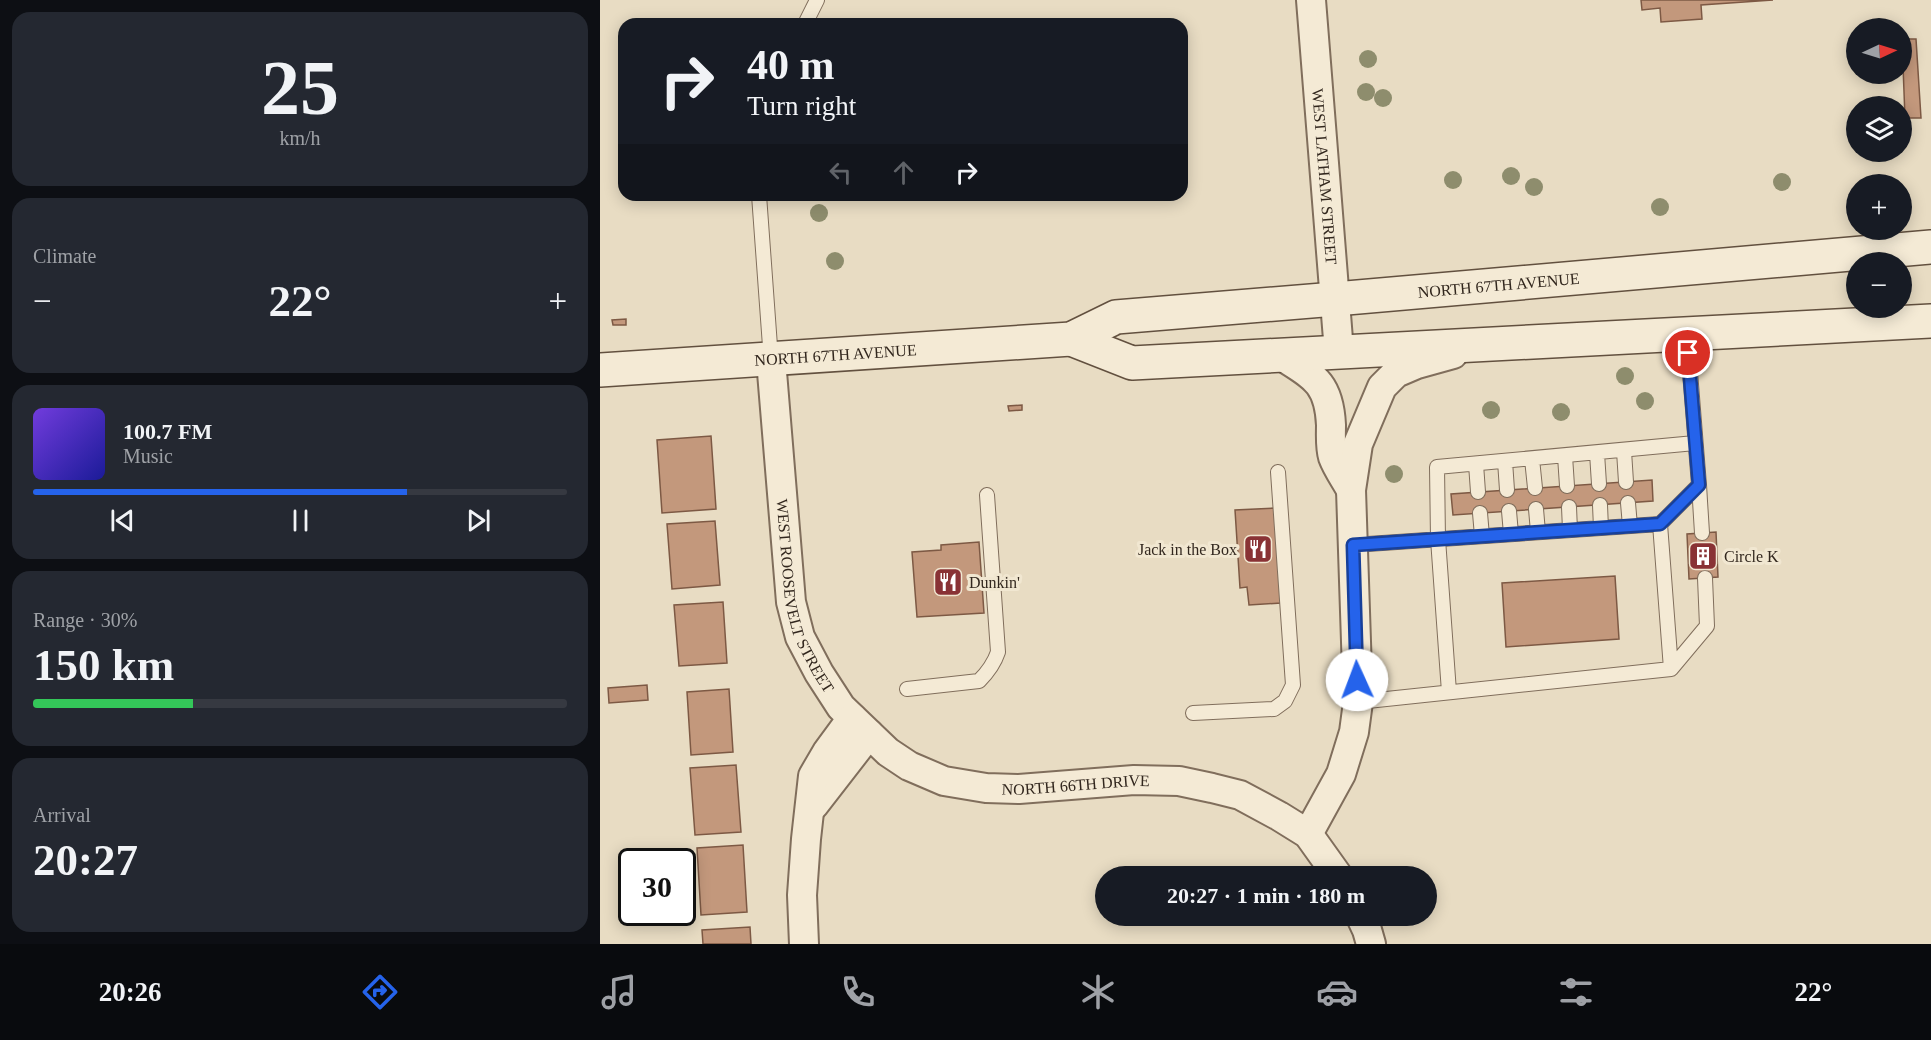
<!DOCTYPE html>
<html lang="en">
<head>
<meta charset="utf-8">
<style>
	body { margin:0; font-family:Georgia,serif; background:#242831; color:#f1f3f6; height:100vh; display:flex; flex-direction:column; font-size:22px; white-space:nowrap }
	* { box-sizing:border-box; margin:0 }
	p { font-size:20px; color:#9ea1a6 }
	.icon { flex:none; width:33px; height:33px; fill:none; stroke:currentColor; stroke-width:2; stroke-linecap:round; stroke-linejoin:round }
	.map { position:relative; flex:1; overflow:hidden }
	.details { display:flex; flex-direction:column; gap:12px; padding:12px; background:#0d0f14; width:600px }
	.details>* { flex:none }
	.hud { position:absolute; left:18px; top:18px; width:570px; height:183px; border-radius:18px; box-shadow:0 3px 15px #0003; background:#171b24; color:#f1f3f6; overflow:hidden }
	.needle { width:39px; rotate:86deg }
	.tools { position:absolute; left:1246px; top:18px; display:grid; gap:12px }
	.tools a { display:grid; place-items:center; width:66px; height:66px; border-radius:50%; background:#171b24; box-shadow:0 3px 15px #0003; font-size:30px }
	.speed { position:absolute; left:18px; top:848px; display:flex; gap:12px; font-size:30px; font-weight:700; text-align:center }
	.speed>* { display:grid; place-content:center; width:78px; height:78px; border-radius:50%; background:#171b24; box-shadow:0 3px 15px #0003; line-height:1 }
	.speed .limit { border:3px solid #111; border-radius:9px; background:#fff; color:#111 }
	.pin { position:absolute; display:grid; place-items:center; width:51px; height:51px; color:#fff; margin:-26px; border:3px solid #fff; border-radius:50%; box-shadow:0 2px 6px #0007 }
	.me { position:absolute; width:66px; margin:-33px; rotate:358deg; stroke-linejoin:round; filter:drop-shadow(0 0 4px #0008) }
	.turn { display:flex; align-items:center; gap:21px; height:126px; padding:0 30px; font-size:27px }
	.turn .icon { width:78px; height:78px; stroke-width:2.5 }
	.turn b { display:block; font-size:42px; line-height:51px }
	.lanes { display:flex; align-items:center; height:57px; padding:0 30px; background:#0003; justify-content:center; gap:30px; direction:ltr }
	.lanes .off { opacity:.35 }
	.big { font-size:45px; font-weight:600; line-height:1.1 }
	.details .tile { flex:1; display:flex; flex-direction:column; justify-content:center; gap:9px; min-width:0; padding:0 21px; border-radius:18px; background:#242831 }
	.details .dial { align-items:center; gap:0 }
	.dial b { font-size:78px; line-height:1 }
	.song { display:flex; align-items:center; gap:18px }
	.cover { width:72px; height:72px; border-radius:9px; background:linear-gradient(135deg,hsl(260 70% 55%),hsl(240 70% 35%)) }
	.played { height:6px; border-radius:3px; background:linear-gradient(90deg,#2563eb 70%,#363941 70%) }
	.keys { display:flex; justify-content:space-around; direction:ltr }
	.heat { display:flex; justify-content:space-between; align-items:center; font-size:33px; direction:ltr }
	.charge { height:9px; border-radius:4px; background:linear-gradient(90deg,#34c759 30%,#363941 0) }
	.trip { position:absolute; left:495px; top:866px; width:342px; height:60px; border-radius:30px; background:#171b24; box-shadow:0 3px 15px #0003; font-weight:600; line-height:60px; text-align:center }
	.menu { display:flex; height:96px; justify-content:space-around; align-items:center; background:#090b0e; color:#9ea1a6 }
	.menu .icon { width:42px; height:42px }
	.menu .on { color:#2563eb }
	.menu b { font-size:27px; color:#f1f3f6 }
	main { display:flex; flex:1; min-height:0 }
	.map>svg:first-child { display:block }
	.building { fill:#c3987c; stroke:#7d5944; stroke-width:1.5 }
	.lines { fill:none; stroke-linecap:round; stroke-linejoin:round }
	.service-casing { stroke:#806e5c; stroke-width:16 }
	.minor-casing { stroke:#806e5c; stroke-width:32 }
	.secondary-casing { stroke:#62503f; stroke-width:36 }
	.service { stroke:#f4ead5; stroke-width:14 }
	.minor { stroke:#f4ead5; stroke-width:28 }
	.secondary { stroke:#f4ead5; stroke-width:33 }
	.tree { fill:#8e8d6d }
	.route-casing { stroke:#184099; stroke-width:15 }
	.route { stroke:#2563eb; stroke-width:10 }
	.labels { text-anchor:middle; stroke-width:6; stroke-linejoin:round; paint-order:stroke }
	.street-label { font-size:16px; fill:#32271e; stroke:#f1e7d1 }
	.poi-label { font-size:16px; fill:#32271e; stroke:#f1e7d1; text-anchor:start }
</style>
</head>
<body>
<main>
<section class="details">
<div class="tile dial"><b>25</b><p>km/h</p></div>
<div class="tile"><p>Climate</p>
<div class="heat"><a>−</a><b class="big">22°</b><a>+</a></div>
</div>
<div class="tile">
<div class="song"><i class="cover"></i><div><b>100.7 FM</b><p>Music</p></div></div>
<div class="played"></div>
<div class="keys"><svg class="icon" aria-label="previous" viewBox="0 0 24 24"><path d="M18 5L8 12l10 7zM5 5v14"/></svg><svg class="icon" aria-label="pause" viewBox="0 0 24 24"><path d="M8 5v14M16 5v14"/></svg><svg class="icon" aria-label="next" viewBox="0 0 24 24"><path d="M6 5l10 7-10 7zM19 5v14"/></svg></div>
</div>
<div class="tile"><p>Range · 30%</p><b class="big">150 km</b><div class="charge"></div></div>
<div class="tile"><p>Arrival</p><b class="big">20:27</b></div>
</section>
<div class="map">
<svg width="1331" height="944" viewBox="0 0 1331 944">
	<rect width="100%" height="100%" fill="#e8dcc3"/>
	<path class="building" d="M 1041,0 L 1173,0 L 1101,5 L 1102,19 L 1061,22 L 1060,8 L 1042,10 Z
		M 1302,39 L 1316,39 L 1321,118 L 1305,118 Z
		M 26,319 L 26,325 L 13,325 L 12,320 Z
		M 422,405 L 422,410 L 409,411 L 408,406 Z
		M 111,436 L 116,509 L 62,513 L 57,440 Z
		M 1052,480 L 1053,501 L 853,515 L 851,494 Z
		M 676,508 L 681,603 L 649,605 L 647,587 L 640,588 L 635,510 Z
		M 115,521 L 120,585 L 72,589 L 67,524 Z
		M 1116,532 L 1118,577 L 1089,579 L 1087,534 Z
		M 379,542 L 384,613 L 317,617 L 312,552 L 341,550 L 341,545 Z
		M 1015,576 L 1019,639 L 906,647 L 902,583 Z
		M 123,602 L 127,663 L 79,666 L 74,605 Z
		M 47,685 L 48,700 L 9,703 L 8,688 Z
		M 129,689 L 133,752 L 91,755 L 87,692 Z
		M 136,765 L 141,832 L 95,835 L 90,768 Z
		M 143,845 L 147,912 L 101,915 L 97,848 Z
		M 150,927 L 151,944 L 103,944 L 102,930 Z"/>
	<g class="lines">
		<g class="service-casing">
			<path id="service" d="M 205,24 L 217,0
				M 159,195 L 171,360
				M 1024,451 L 1026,482
				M 997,453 L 999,484
				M 965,456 L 967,486
				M 932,459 L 935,488
				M 905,461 L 907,490
				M 876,464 L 878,492
				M 1099,485 L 1102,533
				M 1028,503 L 1030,526
				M 1000,505 L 1001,528
				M 969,507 L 970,530
				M 936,509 L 938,532
				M 909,511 L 911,534
				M 880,513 L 882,536
				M 1060,524 L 1099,485 L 1087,334
				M 753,545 L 1060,524 L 1071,669 L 758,702
				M 1071,669 L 1107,626 L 1105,578
				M 307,689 L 379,681 C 388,672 394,664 398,652 L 387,495
				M 849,692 L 838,539 L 837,467 L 1095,443
				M 593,713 L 674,709 L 685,701 L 693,685 L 678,472"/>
		</g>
		<g class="minor-casing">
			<g id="minor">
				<path id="s1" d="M 711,0 L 739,352"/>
				<path d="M 680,355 C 713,376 729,382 731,425 C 731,435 730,447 733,457 C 737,468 745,479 751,490"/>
				<path id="s2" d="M 171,360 L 191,602 L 200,637 L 219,673 L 241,707 L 288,752 L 309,766 L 344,781 L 386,788 L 419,789 L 534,780 L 579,781 L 612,788 L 640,795 L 679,816 L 708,834 L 738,876"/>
				<path d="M 214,805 L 269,734"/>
				<path d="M 708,834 L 741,774 L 754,732 L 758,702 L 751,490 L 758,444 L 782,387 L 796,373 L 817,364 L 853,354"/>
				<path d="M 760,915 L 767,930 L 771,944"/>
				<path d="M 204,944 L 202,895 L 206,839 L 213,776 L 227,752 L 252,718"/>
			</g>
		</g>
		<g class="secondary-casing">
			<g id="secondary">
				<path d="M 471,339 L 532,363 L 1331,321"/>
				<path id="s3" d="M 0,370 L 471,339 L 516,317 L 735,299 L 1331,247"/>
			</g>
		</g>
		<use href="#service" class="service"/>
		<use href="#minor" class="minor"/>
		<use href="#secondary" class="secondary"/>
	</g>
	<g class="tree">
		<circle cx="768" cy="59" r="9"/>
		<circle cx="766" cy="92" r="9"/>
		<circle cx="783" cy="98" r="9"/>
		<circle cx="911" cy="176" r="9"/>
		<circle cx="853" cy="180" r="9"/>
		<circle cx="1182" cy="182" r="9"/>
		<circle cx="934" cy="187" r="9"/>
		<circle cx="1060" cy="207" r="9"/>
		<circle cx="219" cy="213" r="9"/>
		<circle cx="235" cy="261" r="9"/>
		<circle cx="1025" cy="376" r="9"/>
		<circle cx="1045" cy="401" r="9"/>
		<circle cx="891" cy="410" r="9"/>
		<circle cx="961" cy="412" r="9"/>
		<circle cx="794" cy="474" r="9"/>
	</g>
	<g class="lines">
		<g class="route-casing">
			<path id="route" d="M 757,680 L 753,545 L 1060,524 L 1099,485 L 1088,353"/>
		</g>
		<use href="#route" class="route"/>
	</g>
	<defs>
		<g id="restaurant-square" transform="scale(1.5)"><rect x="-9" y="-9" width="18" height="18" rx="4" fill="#893235" stroke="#f1e7d1"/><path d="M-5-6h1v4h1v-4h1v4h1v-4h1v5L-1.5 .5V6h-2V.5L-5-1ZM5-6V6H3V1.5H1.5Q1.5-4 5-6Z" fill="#fff"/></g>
		<g id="building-square" transform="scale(1.5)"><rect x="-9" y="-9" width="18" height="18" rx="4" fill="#893235" stroke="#f1e7d1"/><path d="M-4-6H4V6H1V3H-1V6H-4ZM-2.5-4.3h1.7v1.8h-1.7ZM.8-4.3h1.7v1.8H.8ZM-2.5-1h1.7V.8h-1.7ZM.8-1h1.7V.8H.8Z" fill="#fff"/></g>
	</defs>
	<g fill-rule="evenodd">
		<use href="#restaurant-square" x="658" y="549"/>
		<use href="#building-square" x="1103" y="556"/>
		<use href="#restaurant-square" x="348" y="582"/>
	</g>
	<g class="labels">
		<g class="street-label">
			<text dy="6" stroke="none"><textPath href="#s1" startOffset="177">WEST LATHAM STREET</textPath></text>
			<text dy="6" stroke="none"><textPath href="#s3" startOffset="906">NORTH 67TH AVENUE</textPath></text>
			<text dy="6" stroke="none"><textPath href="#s3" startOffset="236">NORTH 67TH AVENUE</textPath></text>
			<text dy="6" stroke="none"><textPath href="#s2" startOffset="240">WEST ROOSEVELT STREET</textPath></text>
			<text dy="6" stroke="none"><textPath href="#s2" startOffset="621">NORTH 66TH DRIVE</textPath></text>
		</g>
		<g class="poi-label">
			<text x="637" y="555" text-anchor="end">Jack in the Box</text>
			<text x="1124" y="562">Circle K</text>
			<text x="369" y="588">Dunkin'</text>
		</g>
	</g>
</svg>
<div class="tools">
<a><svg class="needle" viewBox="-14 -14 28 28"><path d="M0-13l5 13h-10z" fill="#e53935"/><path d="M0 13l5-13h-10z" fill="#9ea1a6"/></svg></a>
<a><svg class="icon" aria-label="layers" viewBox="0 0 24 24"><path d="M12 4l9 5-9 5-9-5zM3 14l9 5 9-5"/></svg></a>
<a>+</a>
<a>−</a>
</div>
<div class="speed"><div class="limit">30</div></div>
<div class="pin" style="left:1088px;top:353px;background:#d93025"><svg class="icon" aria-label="arrive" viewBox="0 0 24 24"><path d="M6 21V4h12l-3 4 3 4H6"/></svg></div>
<svg class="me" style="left:757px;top:680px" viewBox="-20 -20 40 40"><circle r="19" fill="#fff"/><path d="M0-13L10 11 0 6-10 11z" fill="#2563eb"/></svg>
<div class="trip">20:27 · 1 min · 180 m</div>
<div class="hud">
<div class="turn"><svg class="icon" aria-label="right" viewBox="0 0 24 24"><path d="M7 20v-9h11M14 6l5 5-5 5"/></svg><div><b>40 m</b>Turn right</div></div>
<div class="lanes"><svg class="icon off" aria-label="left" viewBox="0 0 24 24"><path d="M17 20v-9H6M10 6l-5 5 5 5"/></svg><svg class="icon off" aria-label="ahead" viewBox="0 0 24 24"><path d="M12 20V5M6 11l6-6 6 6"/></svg><svg class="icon" aria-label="right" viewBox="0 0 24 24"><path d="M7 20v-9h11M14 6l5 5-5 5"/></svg></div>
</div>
</div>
</main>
<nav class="menu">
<b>20:26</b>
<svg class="icon on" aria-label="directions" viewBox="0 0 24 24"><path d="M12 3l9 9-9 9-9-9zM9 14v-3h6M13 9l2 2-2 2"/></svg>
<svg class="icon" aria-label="music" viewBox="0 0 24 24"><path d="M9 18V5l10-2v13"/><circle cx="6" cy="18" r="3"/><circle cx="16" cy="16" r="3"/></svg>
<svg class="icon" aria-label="phone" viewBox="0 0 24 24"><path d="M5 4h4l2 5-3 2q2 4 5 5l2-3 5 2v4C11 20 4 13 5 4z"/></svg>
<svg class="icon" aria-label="climate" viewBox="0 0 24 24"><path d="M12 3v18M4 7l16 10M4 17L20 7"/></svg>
<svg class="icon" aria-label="car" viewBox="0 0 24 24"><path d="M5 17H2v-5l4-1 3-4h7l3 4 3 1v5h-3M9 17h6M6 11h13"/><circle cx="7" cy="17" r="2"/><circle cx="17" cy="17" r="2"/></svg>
<svg class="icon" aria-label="filters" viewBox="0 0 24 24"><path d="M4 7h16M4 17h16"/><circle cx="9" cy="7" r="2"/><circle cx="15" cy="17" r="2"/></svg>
<b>22°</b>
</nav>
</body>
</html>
